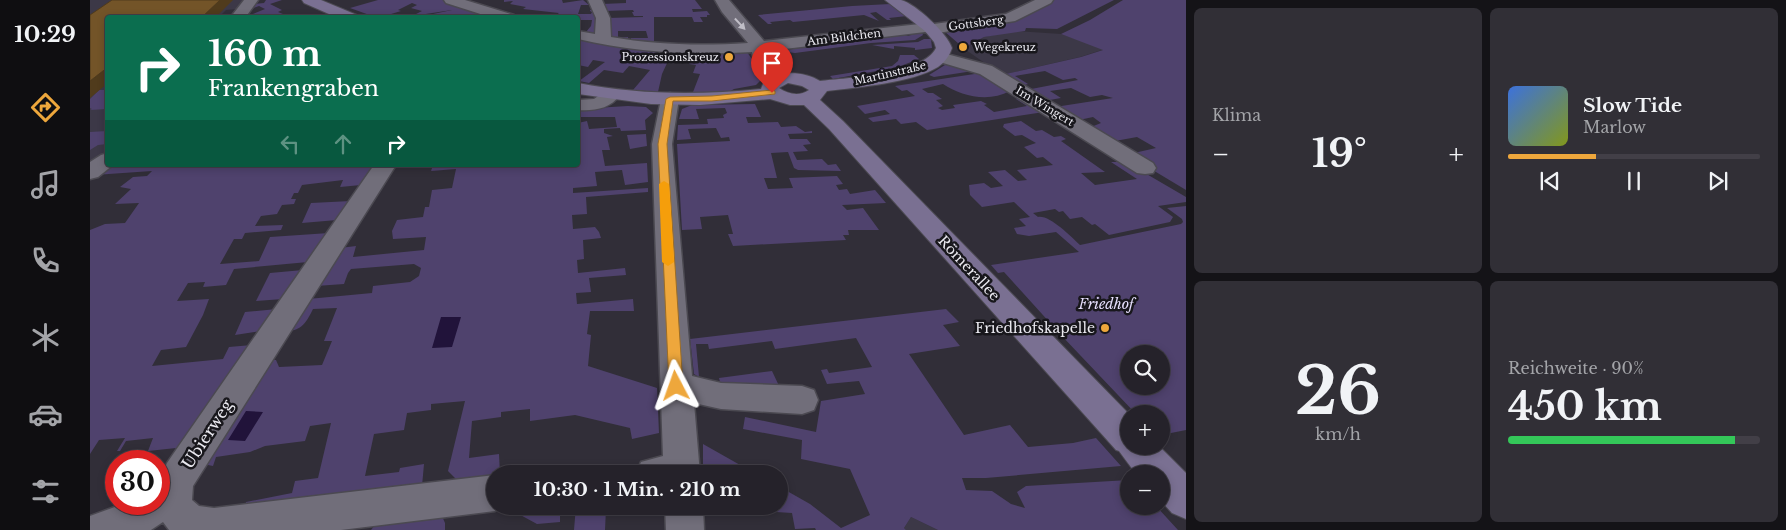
<!DOCTYPE html>
<html lang="de">
<head>
<meta charset="utf-8">
<style>
	body { margin:0; font-family:"Libre Baskerville",serif; background:#312f36; color:#f1f3f6; height:100vh; display:flex; flex-direction:column; font-size:19px; white-space:nowrap }
	* { box-sizing:border-box; margin:0 }
	p { font-size:16px; color:#a3a4a8 }
	.icon { flex:none; width:28px; height:28px; fill:none; stroke:currentColor; stroke-width:2; stroke-linecap:round; stroke-linejoin:round }
	.map { position:relative; flex:1; overflow:hidden }
	.panel { display:flex; flex-direction:column; gap:8px; padding:8px; background:#141317; width:600px }
	.panel>* { flex:none }
	.guide { position:absolute; left:15px; top:15px; width:475px; height:152px; border-radius:5px; box-shadow:0 2px 8px #0003,0 0 0 1px #423f47; background:#0b6e4f; color:#fff; overflow:hidden }
	.buttons { position:absolute; left:1030px; top:345px; display:grid; gap:10px }
	.buttons a { display:grid; place-items:center; width:50px; height:50px; border-radius:50%; background:#25222a; box-shadow:0 2px 8px #0003,0 0 0 1px #423f47; font-size:25px }
	.speed { position:absolute; left:15px; top:450px; display:flex; gap:10px; font-size:25px; font-weight:700; text-align:center }
	.speed>* { display:grid; place-content:center; width:65px; height:65px; border-radius:50%; background:#25222a; box-shadow:0 2px 8px #0003,0 0 0 1px #423f47; line-height:1 }
	.speed .limit { border:8px solid #d22; background:#fff; color:#111 }
	.pin { position:absolute; display:grid; place-items:center; width:42px; height:42px; color:#fff; margin:-51px -21px; border-radius:50% 50% 50% 0; rotate:-45deg; box-shadow:0 0 5px #0007 }
	.pin .icon { rotate:45deg }
	.me { position:absolute; width:55px; margin:-28px; rotate:356deg; stroke-linejoin:round; filter:drop-shadow(0 0 4px #0008) }
	.turn { display:flex; align-items:center; gap:18px; height:105px; padding:0 20px; font-size:22px }
	.turn .icon { width:65px; height:65px; stroke-width:2.5 }
	.turn b { display:block; font-size:35px; line-height:42px }
	.lanes { display:flex; align-items:center; height:48px; padding:0 20px; background:#0003; justify-content:center; gap:25px; direction:ltr }
	.lanes .off { opacity:.35 }
	.big { font-size:38px; font-weight:700; line-height:1.1 }
	.panel .tile { flex:1; display:flex; flex-direction:column; justify-content:center; gap:8px; min-width:0; padding:0 18px; border-radius:8px; background:#312f36 }
	.panel .dial { align-items:center; gap:0 }
	.dial b { font-size:65px; line-height:1 }
	.song { display:flex; align-items:center; gap:15px }
	.cover { width:60px; height:60px; border-radius:8px; background:linear-gradient(135deg,hsl(220 70% 55%),hsl(70 70% 35%)) }
	.played { height:5px; border-radius:2px; background:linear-gradient(90deg,#eea73c 35%,#423f47 35%) }
	.keys { display:flex; justify-content:space-around; direction:ltr }
	.heat { display:flex; justify-content:space-between; align-items:center; font-size:28px; direction:ltr }
	.charge { height:8px; border-radius:4px; background:linear-gradient(90deg,#34c759 90%,#423f47 0) }
	.panel .tiles { flex:1; display:grid; gap:8px; grid-template-columns:repeat(2,1fr) }
	.trip { position:absolute; left:396px; top:465px; width:302px; height:50px; border-radius:25px; background:#25222a; box-shadow:0 2px 8px #0003,0 0 0 1px #423f47; font-weight:700; line-height:50px; text-align:center }
	main { display:flex; flex:1; min-height:0 }
	.dock { display:flex; flex-direction:column; width:90px; justify-content:space-around; align-items:center; background:#0f0e11; color:#a3a4a8 }
	.dock .icon { width:35px; height:35px }
	.dock .current { color:#eea73c }
	.dock b { font-size:22px; color:#f1f3f6 }
	.map>svg:first-child { display:block }
	.built { fill:#3c3847 }
	.green { fill:#4f426d; fill-rule:evenodd }
	.water { fill:#21133a }
	.lines { fill:none; stroke-linecap:round; stroke-linejoin:round }
	.street-casing { stroke:#4b4951; stroke-width:3 }
	.secondary-casing { stroke:#4b4951; stroke-width:2 }
	.street { fill:#716e7a; fill-rule:evenodd }
	.secondary { fill:#7a7092; fill-rule:evenodd }
	.shaded-wall { fill:#503b1c }
	.building { fill:#735428; stroke:#503b1c }
	.oneway { fill:#c0bec7 }
	.route { fill:#eea73c; stroke:#9b6d27 }
	.slow { fill:#f59e0b }
	.poi-dot { fill:#eea73c; stroke:#18171c; stroke-width:2 }
	.labels { text-anchor:middle; stroke-width:5; stroke-linejoin:round; paint-order:stroke }
	.far-street-label { font-size:11px; fill:#eae9f0; stroke:#18171c }
	.far-poi-label { font-size:11px; fill:#eae9f0; stroke:#18171c; text-anchor:start }
	.street-label { font-size:14px; fill:#eae9f0; stroke:#18171c }
	.park-label { font-size:14px; font-style:italic; fill:#e6dffd; stroke:#18171c }
	.poi-label { font-size:14px; fill:#eae9f0; stroke:#18171c; text-anchor:end }
	.near-street-label { font-size:16px; fill:#eae9f0; stroke:#18171c }
</style>
</head>
<body>
<main>
<nav class="dock">
<b>10:29</b>
<svg class="icon current" aria-label="directions" viewBox="0 0 24 24"><path d="M12 3l9 9-9 9-9-9zM9 14v-3h6M13 9l2 2-2 2"/></svg>
<svg class="icon" aria-label="music" viewBox="0 0 24 24"><path d="M9 18V5l10-2v13"/><circle cx="6" cy="18" r="3"/><circle cx="16" cy="16" r="3"/></svg>
<svg class="icon" aria-label="phone" viewBox="0 0 24 24"><path d="M5 4h4l2 5-3 2q2 4 5 5l2-3 5 2v4C11 20 4 13 5 4z"/></svg>
<svg class="icon" aria-label="climate" viewBox="0 0 24 24"><path d="M12 3v18M4 7l16 10M4 17L20 7"/></svg>
<svg class="icon" aria-label="car" viewBox="0 0 24 24"><path d="M5 17H2v-5l4-1 3-4h7l3 4 3 1v5h-3M9 17h6M6 11h13"/><circle cx="7" cy="17" r="2"/><circle cx="17" cy="17" r="2"/></svg>
<svg class="icon" aria-label="filters" viewBox="0 0 24 24"><path d="M4 7h16M4 17h16"/><circle cx="9" cy="7" r="2"/><circle cx="15" cy="17" r="2"/></svg>
</nav>
<div class="map">
<svg width="1096" height="530" viewBox="0 0 1096 530">
	<rect width="100%" height="100%" fill="#312e38"/>
	<path class="built" d="M 0,0 L 154,0 L 147,9 L 136,10 L 129,17 L 18,18 L 17,151 L 0,163 Z
		M 925,31 L 971,34 L 1015,49 L 990,57 L 912,75 L 876,50 L 879,45 L 894,37 Z
		M 821,517 L 848,530 L 816,530 L 814,528 Z"/>
	<path class="green" d="M 176,0 L 192,0 L 180,4 L 192,10 L 188,12 L 193,14 L 186,16 L 188,17 L 153,18 L 175,9 L 169,6 L 160,9 L 164,4 L 174,3 Z
		M 288,0 L 353,0 L 409,17 L 329,17 L 362,10 L 329,15 L 326,14 L 332,11 L 321,8 L 327,5 L 322,3 L 308,10 L 311,11 L 301,14 L 309,17 L 285,17 L 260,8 Z
		M 414,0 L 472,0 L 473,3 L 493,0 L 499,5 L 491,5 L 488,14 L 501,14 L 502,12 L 500,11 L 500,10 L 505,10 L 507,32 L 503,34 L 496,32 L 501,26 L 502,20 L 488,20 L 488,18 L 464,17 L 469,13 L 433,9 L 436,7 L 420,4 L 423,1 L 414,2 Z
		M 536,0 L 605,0 L 612,9 L 602,9 L 603,12 L 617,11 L 620,15 L 617,15 L 617,17 L 610,17 L 613,22 L 604,22 L 602,17 L 564,17 L 564,45 L 541,43 L 541,38 L 558,38 L 556,31 L 528,31 L 528,38 L 538,37 L 538,42 L 519,41 L 518,18 L 553,17 L 553,16 L 544,16 L 542,12 L 544,12 L 543,10 L 515,11 L 512,4 L 536,3 Z
		M 963,0 L 1024,0 L 967,29 L 936,28 L 935,31 L 894,37 L 879,45 L 876,50 L 854,31 L 920,22 Z
		M 1033,0 L 1096,0 L 1096,190 L 1056,166 L 1044,153 L 1066,148 L 1047,137 L 1025,141 L 1001,127 L 1011,123 L 1003,117 L 989,120 L 965,107 L 1023,98 L 1012,95 L 1000,97 L 981,88 L 960,91 L 971,98 L 954,101 L 936,90 L 988,80 L 985,78 L 973,80 L 955,71 L 925,76 L 938,84 L 931,86 L 911,75 L 991,57 L 1013,50 L 971,34 L 1000,20 Z
		M 800,4 L 817,16 L 799,18 L 801,20 L 797,20 L 786,12 L 780,13 L 789,21 L 774,15 L 703,22 L 700,20 L 680,22 L 682,24 L 678,24 L 668,15 L 762,6 Z
		M 831,30 L 833,35 L 825,40 L 781,43 L 705,53 L 689,51 L 809,33 L 818,36 L 821,35 L 817,32 Z
		M 488,38 L 537,49 L 657,52 L 674,77 L 666,85 L 644,89 L 635,94 L 607,95 L 603,92 L 610,74 L 603,73 L 606,65 L 599,64 L 601,61 L 593,60 L 592,61 L 578,61 L 572,74 L 568,92 L 543,90 L 560,70 L 539,66 L 533,73 L 514,70 L 499,83 L 489,81 L 515,62 L 503,60 L 498,67 L 488,65 Z
		M 834,39 L 841,39 L 842,48 L 825,50 L 825,48 L 804,46 L 804,49 L 782,45 L 828,42 Z
		M 810,55 L 824,55 L 829,59 L 808,67 L 743,79 L 740,76 L 802,66 L 808,61 Z
		M 868,64 L 883,71 L 844,77 L 839,75 L 855,65 Z
		M 891,73 L 920,91 C 898,103 871,96 853,84 L 832,89 L 838,93 L 843,93 L 852,99 L 846,100 L 853,106 L 848,108 L 852,110 L 865,108 L 863,105 L 891,101 L 897,104 L 894,105 L 904,112 L 937,106 L 926,99 L 931,98 L 954,112 L 837,130 L 826,122 L 811,124 L 806,119 L 783,122 L 778,118 L 800,114 L 795,110 L 775,114 L 767,106 L 825,96 L 817,90 L 812,91 L 805,86 Z
		M 9,90 L 17,90 L 17,109 L 0,110 L 2,109 L 0,108 L 0,99 Z
		M 665,104 L 671,117 L 656,117 L 658,123 L 688,122 L 691,127 L 706,126 L 715,132 L 722,131 L 722,133 L 698,134 L 700,139 L 717,139 L 721,144 L 713,145 L 718,151 L 703,152 L 707,160 L 732,159 L 738,165 L 746,164 L 751,171 L 708,170 L 704,168 L 698,152 L 681,153 L 687,178 L 674,178 L 678,189 L 703,188 L 699,178 L 747,176 L 753,184 L 746,185 L 749,190 L 757,189 L 760,194 L 785,190 L 796,203 L 752,205 L 757,210 L 773,208 L 789,230 L 758,230 L 759,235 L 753,235 L 756,240 L 643,246 L 638,234 L 643,234 L 638,215 L 610,217 L 612,229 L 592,230 L 587,144 L 640,141 L 639,137 L 631,138 L 626,128 L 598,129 L 601,139 L 587,140 L 588,125 L 618,124 L 617,119 L 634,118 L 633,115 L 637,113 L 635,108 L 606,109 L 609,119 L 589,119 L 592,109 L 602,105 Z
		M 538,106 L 556,107 L 563,113 L 555,120 L 556,130 L 531,131 L 530,128 L 514,129 L 514,133 L 523,136 L 517,137 L 520,150 L 512,150 L 515,166 L 557,163 L 558,182 L 535,185 L 532,170 L 505,172 L 507,186 L 483,188 L 483,193 L 558,188 L 558,192 L 496,197 L 497,214 L 482,215 L 483,229 L 505,227 L 509,232 L 511,238 L 493,240 L 494,259 L 487,260 L 488,273 L 535,268 L 536,275 L 499,278 L 501,292 L 486,293 L 487,304 L 543,299 L 544,311 L 500,311 L 497,334 L 501,335 L 498,366 L 567,388 L 569,433 L 542,439 L 540,428 L 485,415 L 440,421 L 440,409 L 411,412 L 411,417 L 382,421 L 379,458 L 409,454 L 410,474 L 368,481 L 358,471 L 375,401 L 341,404 L 341,410 L 317,413 L 314,430 L 284,434 L 275,476 L 309,472 L 310,468 L 334,464 L 332,486 L 155,508 L 156,502 L 202,493 L 205,481 L 228,478 L 241,423 L 220,426 L 215,441 L 175,446 L 160,452 L 126,457 L 123,466 L 113,464 L 178,360 L 186,360 L 189,367 L 232,365 L 242,341 L 234,341 L 247,308 L 223,309 C 217,321 212,331 197,331 L 218,299 L 282,293 L 283,286 L 320,282 L 329,276 L 331,268 L 324,264 L 261,269 L 258,273 L 254,284 L 226,286 L 250,248 L 266,246 L 263,257 L 334,250 L 336,237 L 303,239 L 302,231 L 307,220 L 333,217 L 335,207 L 339,207 L 342,190 L 362,188 L 366,169 L 341,171 L 343,165 L 488,165 L 488,123 L 497,121 L 499,129 L 527,127 L 525,117 L 489,117 L 488,109 Z
		M 931,121 L 946,131 L 952,130 L 964,137 L 971,136 L 976,139 L 971,141 L 1015,172 L 991,173 L 1005,185 L 1047,179 L 1021,162 L 1036,162 L 1096,197 L 1096,202 L 1068,206 L 1083,217 L 1080,222 L 1019,235 L 1005,224 L 1002,225 L 992,217 L 980,219 L 973,211 L 969,212 L 965,209 L 943,213 L 948,217 C 960,215 980,236 990,245 L 1091,224 L 1093,222 L 1092,219 L 1077,208 L 1096,206 L 1096,430 L 1071,435 L 1071,414 L 1046,414 L 971,335 L 914,272 L 908,273 L 901,265 L 989,252 L 966,232 L 939,236 L 927,234 L 924,228 L 936,226 L 929,219 L 940,217 L 924,202 L 892,207 L 880,195 L 879,185 L 894,183 L 901,188 L 913,186 L 898,172 L 915,170 L 928,181 L 937,180 L 927,170 L 963,165 L 953,157 L 947,158 L 934,147 L 946,143 L 932,135 L 925,136 L 913,127 L 914,124 ZM 1039,354 L 1071,354 L 1071,386 L 1039,386 Z
		M 17,131 L 17,144 L 8,145 L 0,150 L 0,132 Z
		M 556,134 L 557,146 L 540,149 L 537,135 Z
		M 18,165 L 284,165 L 271,185 L 250,187 L 253,180 L 212,185 L 208,193 L 204,193 L 201,199 L 206,199 L 204,204 L 192,205 L 187,214 L 171,216 L 165,226 L 193,225 L 191,230 L 155,233 L 152,239 L 144,239 L 130,264 L 169,261 L 180,237 L 239,233 L 218,262 L 144,269 L 136,285 L 113,287 L 115,282 L 98,283 L 87,301 L 119,299 L 113,315 L 96,347 L 71,350 L 62,366 L 133,359 L 139,347 L 162,345 L 74,472 L 86,448 L 58,451 L 63,438 L 36,441 L 30,451 L 27,451 L 35,438 L 9,440 L 0,454 L 0,230 L 15,224 L 35,223 L 49,203 L 25,204 L 41,189 L 30,187 L 43,177 L 57,176 L 62,171 L 4,175 Z
		M 261,201 L 247,220 L 212,223 L 221,203 Z
		M 213,270 L 193,299 L 166,301 L 180,273 Z
		M 187,309 L 171,331 L 145,335 L 155,312 Z
		M 856,309 L 869,322 L 853,325 L 870,346 L 819,354 L 874,435 L 920,425 L 938,447 L 983,443 L 1006,438 L 1031,466 L 896,478 L 872,478 L 876,490 L 902,491 L 921,504 L 935,508 L 927,492 L 936,486 L 1039,480 L 1039,506 L 1066,506 L 1088,530 L 848,530 L 821,517 L 814,528 L 816,530 L 726,530 L 725,528 L 705,529 L 702,513 L 686,512 L 685,506 L 690,506 L 690,487 L 720,504 L 751,528 L 780,515 L 760,469 L 711,459 L 712,440 L 653,429 L 655,417 L 726,432 L 731,401 L 775,394 L 769,381 L 737,384 L 731,370 L 737,369 L 739,373 L 782,367 L 766,338 L 685,349 L 682,341 L 619,349 L 618,344 L 606,344 L 609,377 L 604,374 L 600,339 Z
		M 682,371 L 690,388 L 631,386 L 629,378 Z
		M 613,444 L 666,474 L 638,474 L 636,468 L 613,467 Z
		M 414,506 L 470,506 L 470,522 L 447,524 Z
		M 486,506 L 516,509 L 515,530 L 484,530 Z
		M 351,514 L 355,523 L 355,530 L 281,530 L 285,525 Z"/>
	<path class="water" d="M 351,317 L 371,317 L 362,347 L 342,348 Z
		M 156,411 L 173,412 L 155,441 L 138,440 Z"/>
	<g class="lines">
		<g class="street-casing">
			<path id="street" d="M 154,0 L 168,0 L 155,18 L 140,18 Z
				M 354,0 L 375,0 L 424,15 L 426,18 L 403,18 L 356,3 Z
				M 498,0 L 512,0 L 520,18 L 521,37 C 566,45 612,46 658,43 L 632,12 L 625,0 L 639,0 L 674,41 L 839,23 L 844,24 L 916,14 L 945,0 L 963,0 L 961,3 L 925,21 L 841,34 L 835,32 L 678,51 L 680,61 L 695,80 L 692,84 C 676,88 664,66 662,52 C 603,56 545,52 488,39 L 488,31 L 505,34 L 506,18 Z
				M 849,52 L 902,66 L 1063,163 L 1066,168 L 1063,173 L 1055,174 L 1047,173 L 890,74 L 843,60 L 841,57 L 843,54 Z
				M 521,90 L 527,91 L 530,95 C 520,109 504,111 488,110 L 488,100 L 504,99 L 515,91 Z
				M 580,93 L 586,95 L 589,99 L 582,144 L 602,376 L 631,383 L 712,386 L 724,390 L 728,400 L 724,410 L 712,414 L 631,409 L 604,403 L 610,474 L 546,474 L 551,462 L 573,456 L 562,144 L 571,99 L 574,95 Z
				M 18,153 L 18,165 L 23,165 L 8,177 L 0,179 L 0,162 L 11,155 Z
				M 284,165 L 306,165 L 103,486 L 102,500 L 109,506 L 124,508 L 405,475 L 405,506 L 416,506 L 405,511 L 251,530 L 79,530 L 73,522 L 61,530 L 0,530 L 0,516 L 33,504 L 69,504 L 69,481 L 77,463 Z
				M 575,506 L 613,506 L 614,530 L 576,530 Z"/>
		</g>
		<g class="secondary-casing">
			<path id="secondary" d="M 212,0 L 231,0 L 267,15 L 269,18 L 248,18 L 214,3 Z
				M 795,0 C 800,0 806,0 811,0 C 826,4 857,33 862,48 C 860,55 855,62 848,67 C 822,83 769,87 737,91 L 730,100 L 753,121 L 1039,414 L 1039,446 L 1069,446 L 1096,473 L 1096,519 L 1082,513 L 1071,501 L 1071,474 L 1046,474 L 1029,451 L 1026,450 L 739,129 L 714,105 L 700,105 L 680,99 L 610,105 L 561,104 L 488,94 L 488,83 C 549,95 609,95 671,89 L 675,79 C 692,71 714,71 730,81 C 756,78 834,74 846,48 L 844,42 L 835,31 ZM 698,83 L 712,86 L 719,90 C 709,97 698,94 689,88 Z"/>
		</g>
		<use href="#street" class="street"/>
		<use href="#secondary" class="secondary"/>
	</g>
	<path class="shaded-wall" d="M 130,0 L 143,0 L 125,18 L 111,18 Z
		M 18,67 L 18,83 L 0,98 L 0,81 Z"/>
	<path class="building" d="M 22,0 L 130,0 L 111,18 L 18,18 L 18,67 L 0,81 L 0,15 Z"/>
	<defs><path id="oneway-solid" d="M-6-.8H1V-3.2L6.5 0L1 3.2V.8H-6Z" transform="scale(1.25)"/></defs>
	<use class="oneway" href="#oneway-solid" transform="translate(650 24) rotate(47)"/>
	<path class="route" d="M 682,90 L 685,91 L 685,94 L 622,101 L 583,101 L 577,144 L 593,386 L 591,390 L 586,392 L 581,390 L 579,386 L 568,144 L 576,99 L 580,97 L 622,96 Z"/>
	<path class="slow" d="M 574,181 L 579,184 L 584,262 L 578,266 L 572,262 L 569,184 Z"/>
	<g class="poi-dot">
		<circle cx="873" cy="47" r="5"/>
		<circle cx="639" cy="57" r="5"/>
		<circle cx="1015" cy="328" r="5"/>
	</g>
	<g class="labels">
		<g class="far-street-label">
			<text transform="translate(886 23) rotate(-8)" y="4">Gottsberg</text>
			<text transform="translate(754 37) rotate(-7)" y="4">Am Bildchen</text>
			<text transform="translate(800 73) rotate(-13)" y="4">Martinstraße</text>
			<text transform="translate(955 106) rotate(31)" y="4">Im Wingert</text>
		</g>
		<g class="far-poi-label">
			<text x="883" y="51">Wegekreuz</text>
			<text x="629" y="61" text-anchor="end">Prozessionskreuz</text>
		</g>
		<g class="street-label">
			<text transform="translate(879 268) rotate(47)" y="5">Römerallee</text>
		</g>
		<g class="park-label">
			<text x="1016" y="309">Friedhof</text>
		</g>
		<g class="poi-label">
			<text x="1005" y="333">Friedhofskapelle</text>
		</g>
		<g class="near-street-label">
			<text transform="translate(117 434) rotate(-57)" y="6">Ubierweg</text>
		</g>
	</g>
</svg>
<div class="buttons">
<a><svg class="icon" aria-label="search" viewBox="0 0 24 24"><circle cx="10" cy="10" r="6"/><path d="M15 15l6 6"/></svg></a>
<a>+</a>
<a>−</a>
</div>
<div class="speed"><div class="limit">30</div></div>
<div class="pin" style="left:682px;top:93px;background:#d93025"><svg class="icon" aria-label="arrive" viewBox="0 0 24 24"><path d="M6 21V4h12l-3 4 3 4H6"/></svg></div>
<svg class="me" style="left:586px;top:386px" viewBox="-20 -20 40 40"><path d="M0-17L14 15 0 8-14 15z" fill="#eea73c" stroke="#fff" stroke-width="4"/></svg>
<div class="trip">10:30 · 1 Min. · 210 m</div>
<div class="guide">
<div class="turn"><svg class="icon" aria-label="right" viewBox="0 0 24 24"><path d="M7 20v-9h11M14 6l5 5-5 5"/></svg><div><b>160 m</b>Frankengraben</div></div>
<div class="lanes"><svg class="icon off" aria-label="left" viewBox="0 0 24 24"><path d="M17 20v-9H6M10 6l-5 5 5 5"/></svg><svg class="icon off" aria-label="ahead" viewBox="0 0 24 24"><path d="M12 20V5M6 11l6-6 6 6"/></svg><svg class="icon" aria-label="right" viewBox="0 0 24 24"><path d="M7 20v-9h11M14 6l5 5-5 5"/></svg></div>
</div>
</div>
<section class="panel">
<div class="tiles">
<div class="tile"><p>Klima</p>
<div class="heat"><a>−</a><b class="big">19°</b><a>+</a></div>
</div>
<div class="tile">
<div class="song"><i class="cover"></i><div><b>Slow Tide</b><p>Marlow</p></div></div>
<div class="played"></div>
<div class="keys"><svg class="icon" aria-label="previous" viewBox="0 0 24 24"><path d="M18 5L8 12l10 7zM5 5v14"/></svg><svg class="icon" aria-label="pause" viewBox="0 0 24 24"><path d="M8 5v14M16 5v14"/></svg><svg class="icon" aria-label="next" viewBox="0 0 24 24"><path d="M6 5l10 7-10 7zM19 5v14"/></svg></div>
</div>
<div class="tile dial"><b>26</b><p>km/h</p></div>
<div class="tile"><p>Reichweite · 90%</p><b class="big">450 km</b><div class="charge"></div></div>
</div>
</section>
</main>
</body>
</html>
